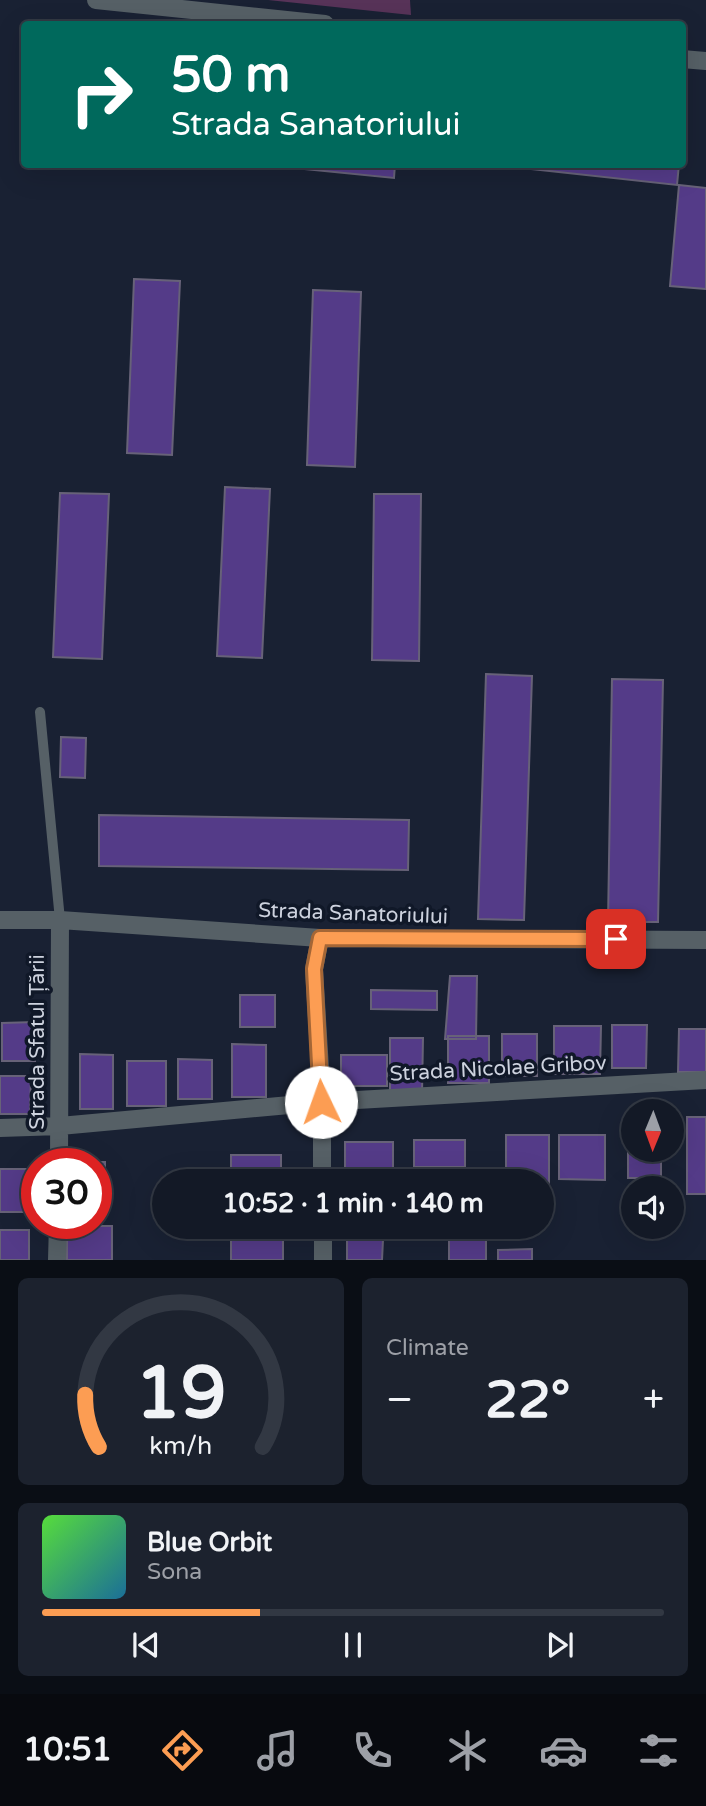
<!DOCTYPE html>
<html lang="en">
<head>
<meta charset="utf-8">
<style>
	body { margin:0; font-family:"Varela Round",sans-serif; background:#1c222e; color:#f1f3f6; height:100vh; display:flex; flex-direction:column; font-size:26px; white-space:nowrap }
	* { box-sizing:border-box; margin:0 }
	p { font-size:23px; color:#9da0a7 }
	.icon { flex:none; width:38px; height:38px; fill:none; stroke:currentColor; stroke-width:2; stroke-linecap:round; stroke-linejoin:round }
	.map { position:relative; height:1260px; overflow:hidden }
	.drawer { display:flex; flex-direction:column; gap:18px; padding:18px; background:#0a0e15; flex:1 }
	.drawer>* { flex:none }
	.banner { position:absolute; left:21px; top:21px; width:665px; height:147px; border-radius:7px; box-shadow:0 7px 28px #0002,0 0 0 2px #323843; background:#00695c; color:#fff; overflow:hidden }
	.needle { width:46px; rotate:181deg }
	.controls { position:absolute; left:621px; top:1099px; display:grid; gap:14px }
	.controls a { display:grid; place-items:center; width:63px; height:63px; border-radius:50%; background:#131926; box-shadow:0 7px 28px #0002,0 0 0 2px #323843; font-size:35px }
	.speed { position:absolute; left:21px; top:1148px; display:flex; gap:14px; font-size:35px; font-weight:700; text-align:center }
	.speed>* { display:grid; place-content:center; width:91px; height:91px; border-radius:50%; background:#131926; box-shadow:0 7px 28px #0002,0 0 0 2px #323843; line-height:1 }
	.speed .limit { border:10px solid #d22; background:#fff; color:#111 }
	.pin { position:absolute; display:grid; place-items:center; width:60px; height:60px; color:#fff; margin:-30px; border-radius:14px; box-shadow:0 4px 10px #0006 }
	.me { position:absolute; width:77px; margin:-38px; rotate:357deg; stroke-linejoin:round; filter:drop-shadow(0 0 5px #0008) }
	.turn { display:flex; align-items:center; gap:24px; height:147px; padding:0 35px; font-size:32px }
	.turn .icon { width:91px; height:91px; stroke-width:2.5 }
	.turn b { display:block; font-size:49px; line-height:60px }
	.big { font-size:52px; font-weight:700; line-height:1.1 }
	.drawer .tile { flex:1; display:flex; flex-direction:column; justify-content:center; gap:10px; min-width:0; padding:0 24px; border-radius:10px; background:#1c222e }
	.drawer .dial { align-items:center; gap:0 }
	.dial svg { height:182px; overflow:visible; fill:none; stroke:#323843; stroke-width:7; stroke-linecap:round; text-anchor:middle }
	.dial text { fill:#f1f3f6; stroke:none }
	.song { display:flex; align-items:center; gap:21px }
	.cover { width:84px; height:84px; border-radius:10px; background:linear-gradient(135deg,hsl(110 70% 55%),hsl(200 70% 35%)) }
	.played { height:7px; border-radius:4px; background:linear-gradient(90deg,#fc9d53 35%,#323843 35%) }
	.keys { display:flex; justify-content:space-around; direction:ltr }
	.heat { display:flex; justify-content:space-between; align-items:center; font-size:38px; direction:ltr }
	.drawer .tiles { flex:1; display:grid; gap:18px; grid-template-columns:1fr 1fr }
	.tile:last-child { grid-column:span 2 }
	.trip { position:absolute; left:152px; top:1169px; width:402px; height:70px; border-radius:35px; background:#131926; box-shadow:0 7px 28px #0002,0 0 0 2px #323843; font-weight:700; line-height:70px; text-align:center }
	.tab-bar { display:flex; height:112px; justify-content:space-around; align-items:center; background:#080a0f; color:#9da0a7 }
	.tab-bar .icon { width:49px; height:49px }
	.tab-bar .selected { color:#fc9d53 }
	.tab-bar b { font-size:32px; color:#f1f3f6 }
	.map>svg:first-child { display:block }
	.green { fill:#573358 }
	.building { fill:#543b88; stroke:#676278; stroke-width:2 }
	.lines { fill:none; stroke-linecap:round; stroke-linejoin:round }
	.lane { stroke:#566066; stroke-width:10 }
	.street { stroke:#566066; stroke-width:18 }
	.route-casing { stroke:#a46636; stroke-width:18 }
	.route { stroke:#fc9d53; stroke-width:12 }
	.labels { text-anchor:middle; stroke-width:7; stroke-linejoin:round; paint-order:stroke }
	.street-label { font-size:21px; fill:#cdd2de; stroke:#101828 }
</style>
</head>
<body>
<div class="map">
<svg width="706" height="1260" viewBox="0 0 706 1260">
	<rect width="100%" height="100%" fill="#192133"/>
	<path class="green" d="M 268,0 L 410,0 L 411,15 Z"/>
	<path class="building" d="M 253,164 L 395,164 L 394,178 Z
		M 485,164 L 679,164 L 677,185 Z
		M 679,185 L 706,188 L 706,289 L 670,286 Z
		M 134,279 L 180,281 L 172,455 L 127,453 Z
		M 313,290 L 361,292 L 355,467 L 307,465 Z
		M 225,487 L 270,489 L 262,658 L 217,656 Z
		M 60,493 L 109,494 L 102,659 L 53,657 Z
		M 374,494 L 421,494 L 419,661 L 372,660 Z
		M 486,674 L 532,676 L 524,920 L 478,919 Z
		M 612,679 L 663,680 L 658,922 L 608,922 Z
		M 61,737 L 86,738 L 85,778 L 60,777 Z
		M 99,815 L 409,820 L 408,870 L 99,866 Z
		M 450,976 L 477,976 L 476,1039 L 445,1039 Z
		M 371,990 L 437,991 L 437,1010 L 371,1009 Z
		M 240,995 L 275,995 L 275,1027 L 240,1027 Z
		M 35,1022 L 35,1061 L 2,1061 L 2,1023 Z
		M 612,1025 L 647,1025 L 646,1068 L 612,1068 Z
		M 554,1026 L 601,1026 L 600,1074 L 554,1074 Z
		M 679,1029 L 706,1029 L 706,1072 L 678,1072 Z
		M 502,1034 L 537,1034 L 537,1076 L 502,1076 Z
		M 448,1036 L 489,1036 L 489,1083 L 448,1083 Z
		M 390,1038 L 423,1038 L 422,1094 L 390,1094 Z
		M 232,1044 L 266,1045 L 266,1097 L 232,1097 Z
		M 80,1054 L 113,1055 L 113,1109 L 80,1109 Z
		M 341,1055 L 387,1055 L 387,1086 L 341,1086 Z
		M 178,1059 L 212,1060 L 212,1099 L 178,1099 Z
		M 127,1061 L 166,1061 L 166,1106 L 127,1106 Z
		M 0,1076 L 31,1076 L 30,1114 L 0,1114 Z
		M 687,1117 L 706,1117 L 706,1194 L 687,1194 Z
		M 628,1123 L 634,1123 L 634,1150 L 661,1150 L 661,1178 L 628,1178 Z
		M 506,1135 L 549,1135 L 549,1207 L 542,1207 L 542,1181 L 506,1181 Z
		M 559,1135 L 605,1135 L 605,1180 L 559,1179 Z
		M 414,1140 L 465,1140 L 465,1167 L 414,1167 Z
		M 345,1142 L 393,1142 L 393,1175 L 345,1175 Z
		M 231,1155 L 281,1155 L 281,1181 L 231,1181 Z
		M 72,1162 L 105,1162 L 105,1208 L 96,1208 L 96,1164 Z
		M 0,1169 L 32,1169 L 32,1212 L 0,1212 Z
		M 67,1226 L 112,1226 L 112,1260 L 67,1260 Z
		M 0,1230 L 29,1230 L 29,1260 L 0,1260 Z
		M 231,1235 L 283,1235 L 283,1260 L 231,1260 Z
		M 449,1237 L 486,1237 L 486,1260 L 449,1260 Z
		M 347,1240 L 383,1240 L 382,1260 L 347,1260 Z
		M 532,1249 L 532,1260 L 498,1260 L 498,1250 Z"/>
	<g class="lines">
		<path class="lane" d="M 40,712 L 60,920"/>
		<path class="street" d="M 96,0 L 325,24
			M 682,59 L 706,61
			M 0,920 L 60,920 L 320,938 L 706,940
			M 320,938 L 314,969 L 322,1102 L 322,1181
			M 0,1128 L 60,1126 L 322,1102 L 706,1080
			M 59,1164 L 60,920
			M 323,1227 L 323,1260
			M 57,1260 L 58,1223"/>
	</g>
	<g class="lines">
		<g class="route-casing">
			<path id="route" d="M 321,1102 L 314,969 L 320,938 L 616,939"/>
		</g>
		<use href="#route" class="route"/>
	</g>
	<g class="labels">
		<g class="street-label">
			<text transform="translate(353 913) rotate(2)" y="7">Strada Sanatoriului</text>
			<text transform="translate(37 1042) rotate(-90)" y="7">Strada Sfatul Țării</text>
			<text transform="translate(498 1068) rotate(-3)" y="7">Strada Nicolae Gribov</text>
		</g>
	</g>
</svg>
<div class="controls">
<a><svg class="needle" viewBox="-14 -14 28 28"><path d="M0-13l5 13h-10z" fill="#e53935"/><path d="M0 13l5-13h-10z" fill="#9da0a7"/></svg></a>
<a><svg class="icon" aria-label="sound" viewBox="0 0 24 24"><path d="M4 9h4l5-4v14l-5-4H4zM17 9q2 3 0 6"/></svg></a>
</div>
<div class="speed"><div class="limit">30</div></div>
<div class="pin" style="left:616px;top:939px;background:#d93025"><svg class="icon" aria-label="arrive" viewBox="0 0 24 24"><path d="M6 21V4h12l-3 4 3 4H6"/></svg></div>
<svg class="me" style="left:321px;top:1102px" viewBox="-20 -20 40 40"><circle r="19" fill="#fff"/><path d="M0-13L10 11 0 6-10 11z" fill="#fc9d53"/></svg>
<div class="trip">10:52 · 1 min · 140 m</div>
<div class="banner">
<div class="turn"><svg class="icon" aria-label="right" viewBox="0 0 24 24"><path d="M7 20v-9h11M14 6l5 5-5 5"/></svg><div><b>50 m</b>Strada Sanatoriului</div></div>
</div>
</div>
<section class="drawer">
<div class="tiles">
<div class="tile dial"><svg viewBox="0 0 100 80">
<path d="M14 69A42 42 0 1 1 86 69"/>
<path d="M14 69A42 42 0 0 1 8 46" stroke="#fc9d53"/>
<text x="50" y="56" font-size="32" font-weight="700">19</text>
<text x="50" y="72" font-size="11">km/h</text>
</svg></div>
<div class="tile"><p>Climate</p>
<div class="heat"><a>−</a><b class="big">22°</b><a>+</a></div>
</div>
<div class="tile">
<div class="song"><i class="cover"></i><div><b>Blue Orbit</b><p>Sona</p></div></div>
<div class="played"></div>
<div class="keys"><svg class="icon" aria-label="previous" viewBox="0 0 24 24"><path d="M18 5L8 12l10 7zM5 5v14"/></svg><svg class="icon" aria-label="pause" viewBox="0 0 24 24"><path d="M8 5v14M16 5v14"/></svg><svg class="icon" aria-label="next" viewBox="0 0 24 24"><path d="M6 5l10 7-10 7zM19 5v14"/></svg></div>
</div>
</div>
</section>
<nav class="tab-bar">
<b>10:51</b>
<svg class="icon selected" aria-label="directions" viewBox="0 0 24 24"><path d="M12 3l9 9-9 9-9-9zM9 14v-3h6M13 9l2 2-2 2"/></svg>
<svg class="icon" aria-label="music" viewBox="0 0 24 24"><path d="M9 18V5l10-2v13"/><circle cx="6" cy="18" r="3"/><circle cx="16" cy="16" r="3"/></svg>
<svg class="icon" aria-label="phone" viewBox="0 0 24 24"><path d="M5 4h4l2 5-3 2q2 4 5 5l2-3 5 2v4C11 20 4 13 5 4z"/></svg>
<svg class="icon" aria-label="climate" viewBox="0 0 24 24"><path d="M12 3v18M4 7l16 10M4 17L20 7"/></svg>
<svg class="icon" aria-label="car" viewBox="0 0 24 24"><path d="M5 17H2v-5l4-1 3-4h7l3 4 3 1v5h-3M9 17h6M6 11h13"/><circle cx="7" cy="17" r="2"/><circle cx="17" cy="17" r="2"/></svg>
<svg class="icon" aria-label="filters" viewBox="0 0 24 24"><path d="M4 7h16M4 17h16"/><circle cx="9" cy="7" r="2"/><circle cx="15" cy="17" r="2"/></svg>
</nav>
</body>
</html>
